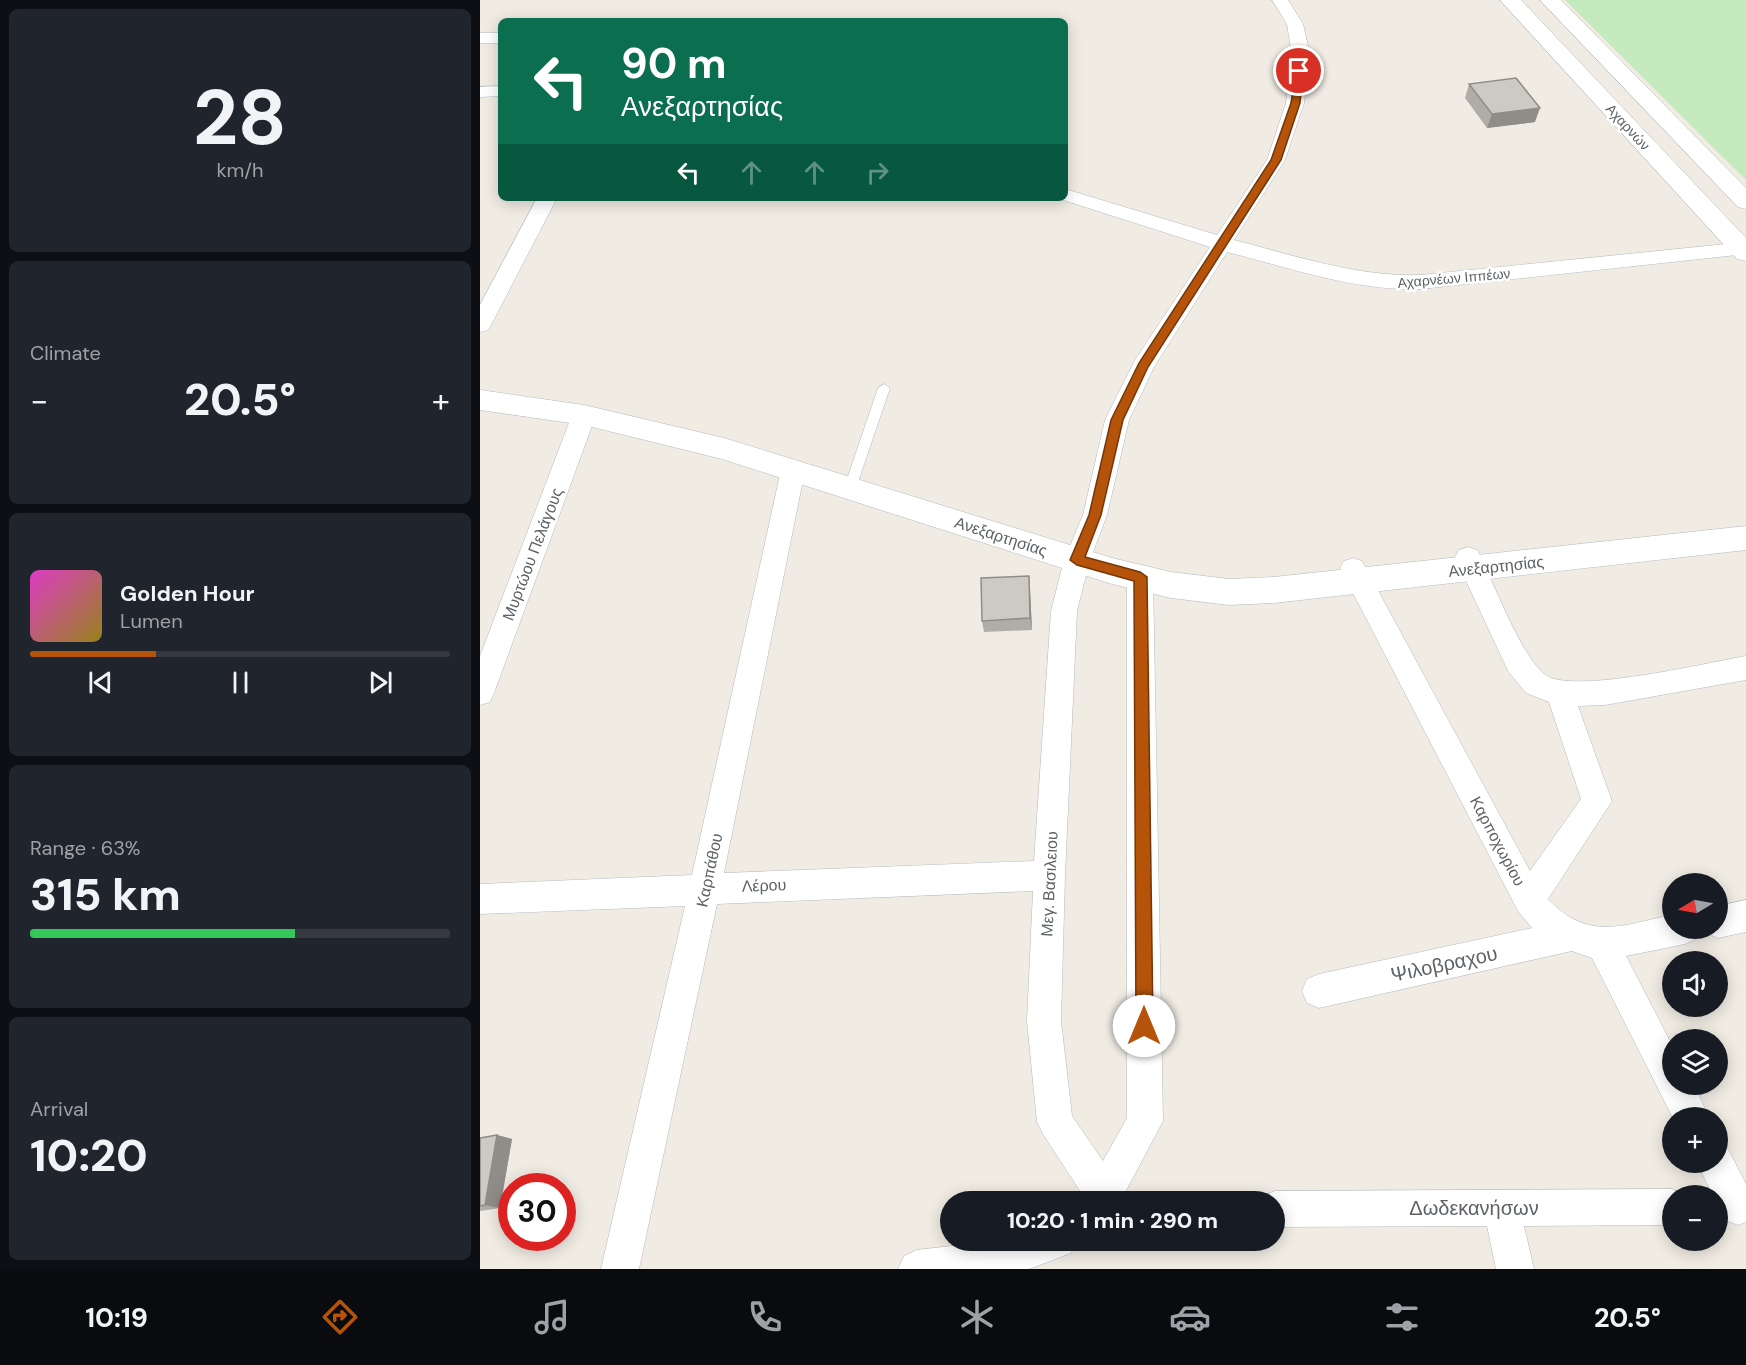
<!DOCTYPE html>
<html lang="en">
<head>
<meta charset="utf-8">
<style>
	body { margin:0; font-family:"DM Sans",sans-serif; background:#20242c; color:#f1f3f6; height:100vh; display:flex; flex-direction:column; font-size:22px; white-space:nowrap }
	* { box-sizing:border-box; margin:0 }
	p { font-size:20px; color:#9ea1a6 }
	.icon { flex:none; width:33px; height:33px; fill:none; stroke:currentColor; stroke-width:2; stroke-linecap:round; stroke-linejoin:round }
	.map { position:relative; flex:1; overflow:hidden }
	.side { display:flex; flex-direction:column; gap:9px; padding:9px; background:#0d0f14; width:480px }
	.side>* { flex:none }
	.banner { position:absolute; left:18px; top:18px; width:570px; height:183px; border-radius:9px; box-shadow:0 3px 15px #0003; background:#0b6e4f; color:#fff; overflow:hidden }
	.needle { width:39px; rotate:260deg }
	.fabs { position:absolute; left:1182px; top:873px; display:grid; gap:12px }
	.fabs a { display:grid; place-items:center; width:66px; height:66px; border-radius:50%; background:#171b24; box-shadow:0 3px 15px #0003; font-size:30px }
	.speed { position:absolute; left:18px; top:1173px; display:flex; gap:12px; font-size:30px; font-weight:700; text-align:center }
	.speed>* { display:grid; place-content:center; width:78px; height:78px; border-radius:50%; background:#171b24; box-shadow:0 3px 15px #0003; line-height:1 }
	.speed .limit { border:9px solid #d22; background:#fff; color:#111 }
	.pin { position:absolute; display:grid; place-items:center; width:51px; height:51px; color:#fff; margin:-26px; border:3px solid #fff; border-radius:50%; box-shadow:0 2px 6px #0007 }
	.me { position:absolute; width:66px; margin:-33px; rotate:0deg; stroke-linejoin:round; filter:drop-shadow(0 0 4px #0008) }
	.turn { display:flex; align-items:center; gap:21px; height:126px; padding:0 24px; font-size:27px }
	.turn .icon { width:78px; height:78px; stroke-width:2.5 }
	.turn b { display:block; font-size:42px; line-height:51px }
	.lanes { display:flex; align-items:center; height:57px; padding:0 24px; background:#0003; justify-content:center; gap:30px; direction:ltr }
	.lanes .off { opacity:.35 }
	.big { font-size:45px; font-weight:800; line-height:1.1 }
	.side .widget { flex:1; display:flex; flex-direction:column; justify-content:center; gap:9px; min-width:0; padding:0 21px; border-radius:9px; background:#20242c }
	.side .dial { align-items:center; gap:0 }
	.dial b { font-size:78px; line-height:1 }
	.song { display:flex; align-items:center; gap:18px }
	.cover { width:72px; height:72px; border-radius:9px; background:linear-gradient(135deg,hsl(310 70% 55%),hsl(50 70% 35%)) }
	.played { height:6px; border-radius:3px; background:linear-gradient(90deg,#b45309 30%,#363941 30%) }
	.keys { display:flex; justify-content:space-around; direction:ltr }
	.heat { display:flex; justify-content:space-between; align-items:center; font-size:33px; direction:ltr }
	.charge { height:9px; border-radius:4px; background:linear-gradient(90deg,#34c759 63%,#363941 0) }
	.trip { position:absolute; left:460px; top:1191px; width:345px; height:60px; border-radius:30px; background:#171b24; box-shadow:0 3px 15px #0003; font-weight:800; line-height:60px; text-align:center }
	.tabs { display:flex; height:96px; justify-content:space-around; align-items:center; background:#090b0e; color:#9ea1a6 }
	.tabs .icon { width:42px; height:42px }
	.tabs .selected { color:#b45309 }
	.tabs b { font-size:27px; color:#f1f3f6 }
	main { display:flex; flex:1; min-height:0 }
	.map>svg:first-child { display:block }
	.green { fill:#c4eabe }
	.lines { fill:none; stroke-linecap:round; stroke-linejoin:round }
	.service-casing { stroke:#b5b8bc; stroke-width:1 }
	.minor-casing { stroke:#b5b8bc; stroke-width:1 }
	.tertiary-casing { stroke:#b5b8bc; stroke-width:1 }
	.secondary-casing { stroke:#b3b9bd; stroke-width:1 }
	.service { fill:#fff; fill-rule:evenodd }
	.minor { fill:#fff; fill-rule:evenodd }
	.tertiary { fill:#fff; fill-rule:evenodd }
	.secondary { fill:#fff; fill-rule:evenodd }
	.wall { fill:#b0ada8 }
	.shaded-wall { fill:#908d88 }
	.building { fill:#cdc9c3; stroke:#908d88; stroke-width:1.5 }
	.route { fill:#b45309; stroke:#753606; stroke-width:1.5 }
	.labels { text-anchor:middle; stroke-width:5; stroke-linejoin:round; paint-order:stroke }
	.far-street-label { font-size:14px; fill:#5c6266; stroke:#fff }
	.street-label { font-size:16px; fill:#5c6266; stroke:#fff }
	.near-street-label { font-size:20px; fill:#5c6266; stroke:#fff }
</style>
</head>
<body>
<main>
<section class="side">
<div class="widget dial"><b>28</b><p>km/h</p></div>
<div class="widget"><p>Climate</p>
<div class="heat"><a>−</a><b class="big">20.5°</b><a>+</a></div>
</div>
<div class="widget">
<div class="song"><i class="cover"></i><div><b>Golden Hour</b><p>Lumen</p></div></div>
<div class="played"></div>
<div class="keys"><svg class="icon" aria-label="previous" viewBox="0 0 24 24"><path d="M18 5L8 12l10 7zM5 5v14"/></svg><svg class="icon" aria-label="pause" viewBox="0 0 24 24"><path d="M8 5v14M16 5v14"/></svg><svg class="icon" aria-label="next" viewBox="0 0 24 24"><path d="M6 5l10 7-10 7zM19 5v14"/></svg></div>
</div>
<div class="widget"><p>Range · 63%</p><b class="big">315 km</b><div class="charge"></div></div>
<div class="widget"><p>Arrival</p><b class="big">10:20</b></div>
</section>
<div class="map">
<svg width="1266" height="1269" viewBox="0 0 1266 1269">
	<rect width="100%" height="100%" fill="#f0ece4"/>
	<path class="green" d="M 1085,0 L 1266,0 L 1266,180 Z"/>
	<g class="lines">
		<g class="service-casing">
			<path id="service" d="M 404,384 L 410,388 L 376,488 L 370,493 L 366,491 L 364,488 L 398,388 Z"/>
		</g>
		<g class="minor-casing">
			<path id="minor" d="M 792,0 L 808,0 L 823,24 L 830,55 L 824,103 L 805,160 L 754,240 C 816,256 877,277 941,275 L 1266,242 L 1266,254 L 941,289 C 874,291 811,268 747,252 L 674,367 L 649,420 L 627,515 L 610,560 L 597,611 L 585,875 L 581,1021 L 592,1116 L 623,1161 L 647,1118 L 647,577 L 651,570 L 660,566 L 669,570 L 673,577 L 683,1121 L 640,1202 L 599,1202 L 602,1194 L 563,1134 L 557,1122 L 547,1021 L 553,891 L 237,904 L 159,1269 L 121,1269 L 205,906 L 0,914 L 0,884 L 212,875 L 301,470 L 304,464 L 313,461 L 322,464 L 325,470 L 244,873 L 554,861 L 571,611 L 584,560 L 603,515 L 625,420 L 655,360 L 730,247 L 577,198 L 585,198 L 585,189 L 737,235 L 787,160 L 806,103 L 812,55 L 807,24 Z
				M 0,33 L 21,33 L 21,43 L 0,43 Z
				M 21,86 L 21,96 L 0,97 L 0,87 Z
				M 57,198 L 77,198 L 11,325 L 8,330 L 0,332 L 0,305 Z
				M 104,407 L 112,409 L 116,415 L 14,693 L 10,702 L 0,705 L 0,656 L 92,415 L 96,409 Z
				M 988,547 L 997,550 C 1015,584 1037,649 1064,674 C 1089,696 1230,662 1266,656 L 1266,680 L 1125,705 L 1098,706 L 1132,801 L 1068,899 C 1109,942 1142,925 1192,915 L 1192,928 L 1221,928 L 1216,939 L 1205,944 L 1146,956 L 1192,1045 L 1192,1084 L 1214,1084 L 1229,1118 L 1193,1118 L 1112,958 L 1092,951 L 839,1008 L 827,1003 L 822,991 L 827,979 L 839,974 L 1052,928 L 1038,911 L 860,568 L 864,561 L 873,558 L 882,561 L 1050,871 L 1101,799 L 1069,702 L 1046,693 L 1028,671 L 975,557 L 979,550 Z
				M 1266,900 L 1266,932 L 1238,938 L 1227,933 L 1225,928 L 1238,928 L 1238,906 Z
				M 1238,1145 L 1248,1149 L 1266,1184 L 1266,1222 L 1258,1225 L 1245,1220 L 1238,1205 L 1238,1196 L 1233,1196 L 1217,1162 L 1238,1162 Z
				M 1192,1189 L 1206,1196 L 1192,1196 L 1192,1225 L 1044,1226 L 1054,1269 L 1016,1269 L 1007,1226 L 795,1227 L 795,1202 L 780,1202 L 782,1196 L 795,1191 Z
				M 523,1240 L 596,1240 L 591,1253 L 549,1269 L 418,1269 L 424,1256 L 437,1250 Z"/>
		</g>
		<g class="tertiary-casing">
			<path id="tertiary" d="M 0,390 L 104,405 L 244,438 L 632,558 L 691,572 L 749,579 L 794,577 L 1266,526 L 1266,550 L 794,603 L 749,605 L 691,598 L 632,584 L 242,459 L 104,425 L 0,410 Z"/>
		</g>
		<g class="secondary-casing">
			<path id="secondary" d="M 1020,0 L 1041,0 L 1266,238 L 1266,261 L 1257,259 Z
				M 1060,0 L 1081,0 L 1266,188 L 1266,209 L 1258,207 Z"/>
		</g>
		<use href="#service" class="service"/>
		<use href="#minor" class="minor"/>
		<use href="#tertiary" class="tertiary"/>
		<use href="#secondary" class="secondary"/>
	</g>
	<path class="wall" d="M 989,84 L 1055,122 L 1007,128 L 985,98 Z
		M 549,576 L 552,630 L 504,632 L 502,621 Z
		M 17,1135 L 32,1139 L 20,1208 L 0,1211 L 0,1138 Z"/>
	<path class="shaded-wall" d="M 1060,108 L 1055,122 L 1007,128 L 1012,114 Z
		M 549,576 L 550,588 L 552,630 L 550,618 Z
		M 17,1135 L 32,1139 L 20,1208 L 5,1205 Z"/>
	<path class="building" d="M 1036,78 L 1060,108 L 1012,114 L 989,84 Z
		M 549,576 L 550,618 L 502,621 L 501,578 Z
		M 17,1135 L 5,1205 L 0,1206 L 0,1138 Z"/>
	<path class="route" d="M 816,70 L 823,71 L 820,103 L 801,160 L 668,367 L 643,420 L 621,515 L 605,557 L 660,572 L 667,577 L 673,1026 L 670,1032 L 664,1035 L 658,1032 L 656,1026 L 654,581 L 597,565 L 590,560 L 609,515 L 631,420 L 659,363 L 791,160 L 811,103 Z"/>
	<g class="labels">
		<g class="far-street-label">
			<text transform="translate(1148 127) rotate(47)" y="5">Αχαρνών</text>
			<text transform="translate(974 278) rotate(-5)" y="5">Αχαρνέων Ιππέων</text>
		</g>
		<g class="street-label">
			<text transform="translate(521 536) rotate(18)" y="6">Ανεξαρτησίας</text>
			<text transform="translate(52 554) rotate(-69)" y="6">Μυρτώου Πελάγους</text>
			<text transform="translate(1016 566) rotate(-6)" y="6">Ανεξαρτησίας</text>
			<text transform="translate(1018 841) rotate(62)" y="6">Καρποχωρίου</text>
			<text transform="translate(229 870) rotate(-78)" y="6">Καρπάθου</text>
			<text transform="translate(569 884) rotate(-87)" y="6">Μεγ. Βασιλειου</text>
			<text transform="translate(284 885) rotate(-2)" y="6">Λέρου</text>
		</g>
		<g class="near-street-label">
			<text transform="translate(964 964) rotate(-12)" y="7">Ψιλοβραχου</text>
			<text x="994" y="1215">Δωδεκανήσων</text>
		</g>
	</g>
</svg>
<div class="fabs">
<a><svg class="needle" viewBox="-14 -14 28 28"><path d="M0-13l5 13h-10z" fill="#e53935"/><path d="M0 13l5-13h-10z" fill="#9ea1a6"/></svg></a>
<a><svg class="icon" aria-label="sound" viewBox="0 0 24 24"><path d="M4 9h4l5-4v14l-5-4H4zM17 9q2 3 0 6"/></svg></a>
<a><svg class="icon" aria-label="layers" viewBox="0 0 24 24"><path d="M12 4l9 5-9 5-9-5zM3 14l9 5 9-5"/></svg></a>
<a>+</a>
<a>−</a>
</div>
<div class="speed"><div class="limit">30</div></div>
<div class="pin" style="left:819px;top:71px;background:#d93025"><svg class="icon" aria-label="arrive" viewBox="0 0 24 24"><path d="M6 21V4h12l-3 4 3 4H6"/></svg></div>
<svg class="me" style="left:664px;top:1026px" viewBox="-20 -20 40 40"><circle r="19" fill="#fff"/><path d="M0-13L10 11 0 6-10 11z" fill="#b45309"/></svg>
<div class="trip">10:20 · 1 min · 290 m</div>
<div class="banner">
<div class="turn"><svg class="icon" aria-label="left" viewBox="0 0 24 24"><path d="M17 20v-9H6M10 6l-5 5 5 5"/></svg><div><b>90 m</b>Ανεξαρτησίας</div></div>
<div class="lanes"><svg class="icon" aria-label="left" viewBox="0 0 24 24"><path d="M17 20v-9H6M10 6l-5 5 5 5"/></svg><svg class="icon off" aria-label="ahead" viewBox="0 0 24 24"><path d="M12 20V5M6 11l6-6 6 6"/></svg><svg class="icon off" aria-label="ahead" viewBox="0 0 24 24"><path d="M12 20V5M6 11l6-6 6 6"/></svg><svg class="icon off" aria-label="right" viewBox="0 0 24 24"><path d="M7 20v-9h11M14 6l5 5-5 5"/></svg></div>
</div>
</div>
</main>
<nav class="tabs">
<b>10:19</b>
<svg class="icon selected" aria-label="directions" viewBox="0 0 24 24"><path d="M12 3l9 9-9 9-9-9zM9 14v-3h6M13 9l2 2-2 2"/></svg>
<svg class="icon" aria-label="music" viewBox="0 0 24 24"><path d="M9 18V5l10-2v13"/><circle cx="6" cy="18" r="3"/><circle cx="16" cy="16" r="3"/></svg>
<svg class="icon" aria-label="phone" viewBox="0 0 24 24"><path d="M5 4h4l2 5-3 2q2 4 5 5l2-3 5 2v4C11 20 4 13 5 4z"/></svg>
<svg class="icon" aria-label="climate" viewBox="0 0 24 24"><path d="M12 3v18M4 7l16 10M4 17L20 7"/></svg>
<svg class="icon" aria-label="car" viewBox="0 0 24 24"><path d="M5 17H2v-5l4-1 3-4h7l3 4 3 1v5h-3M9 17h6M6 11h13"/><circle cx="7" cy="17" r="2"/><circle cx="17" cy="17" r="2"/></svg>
<svg class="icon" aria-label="filters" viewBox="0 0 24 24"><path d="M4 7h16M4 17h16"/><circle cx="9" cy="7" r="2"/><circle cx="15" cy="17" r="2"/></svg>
<b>20.5°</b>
</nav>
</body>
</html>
